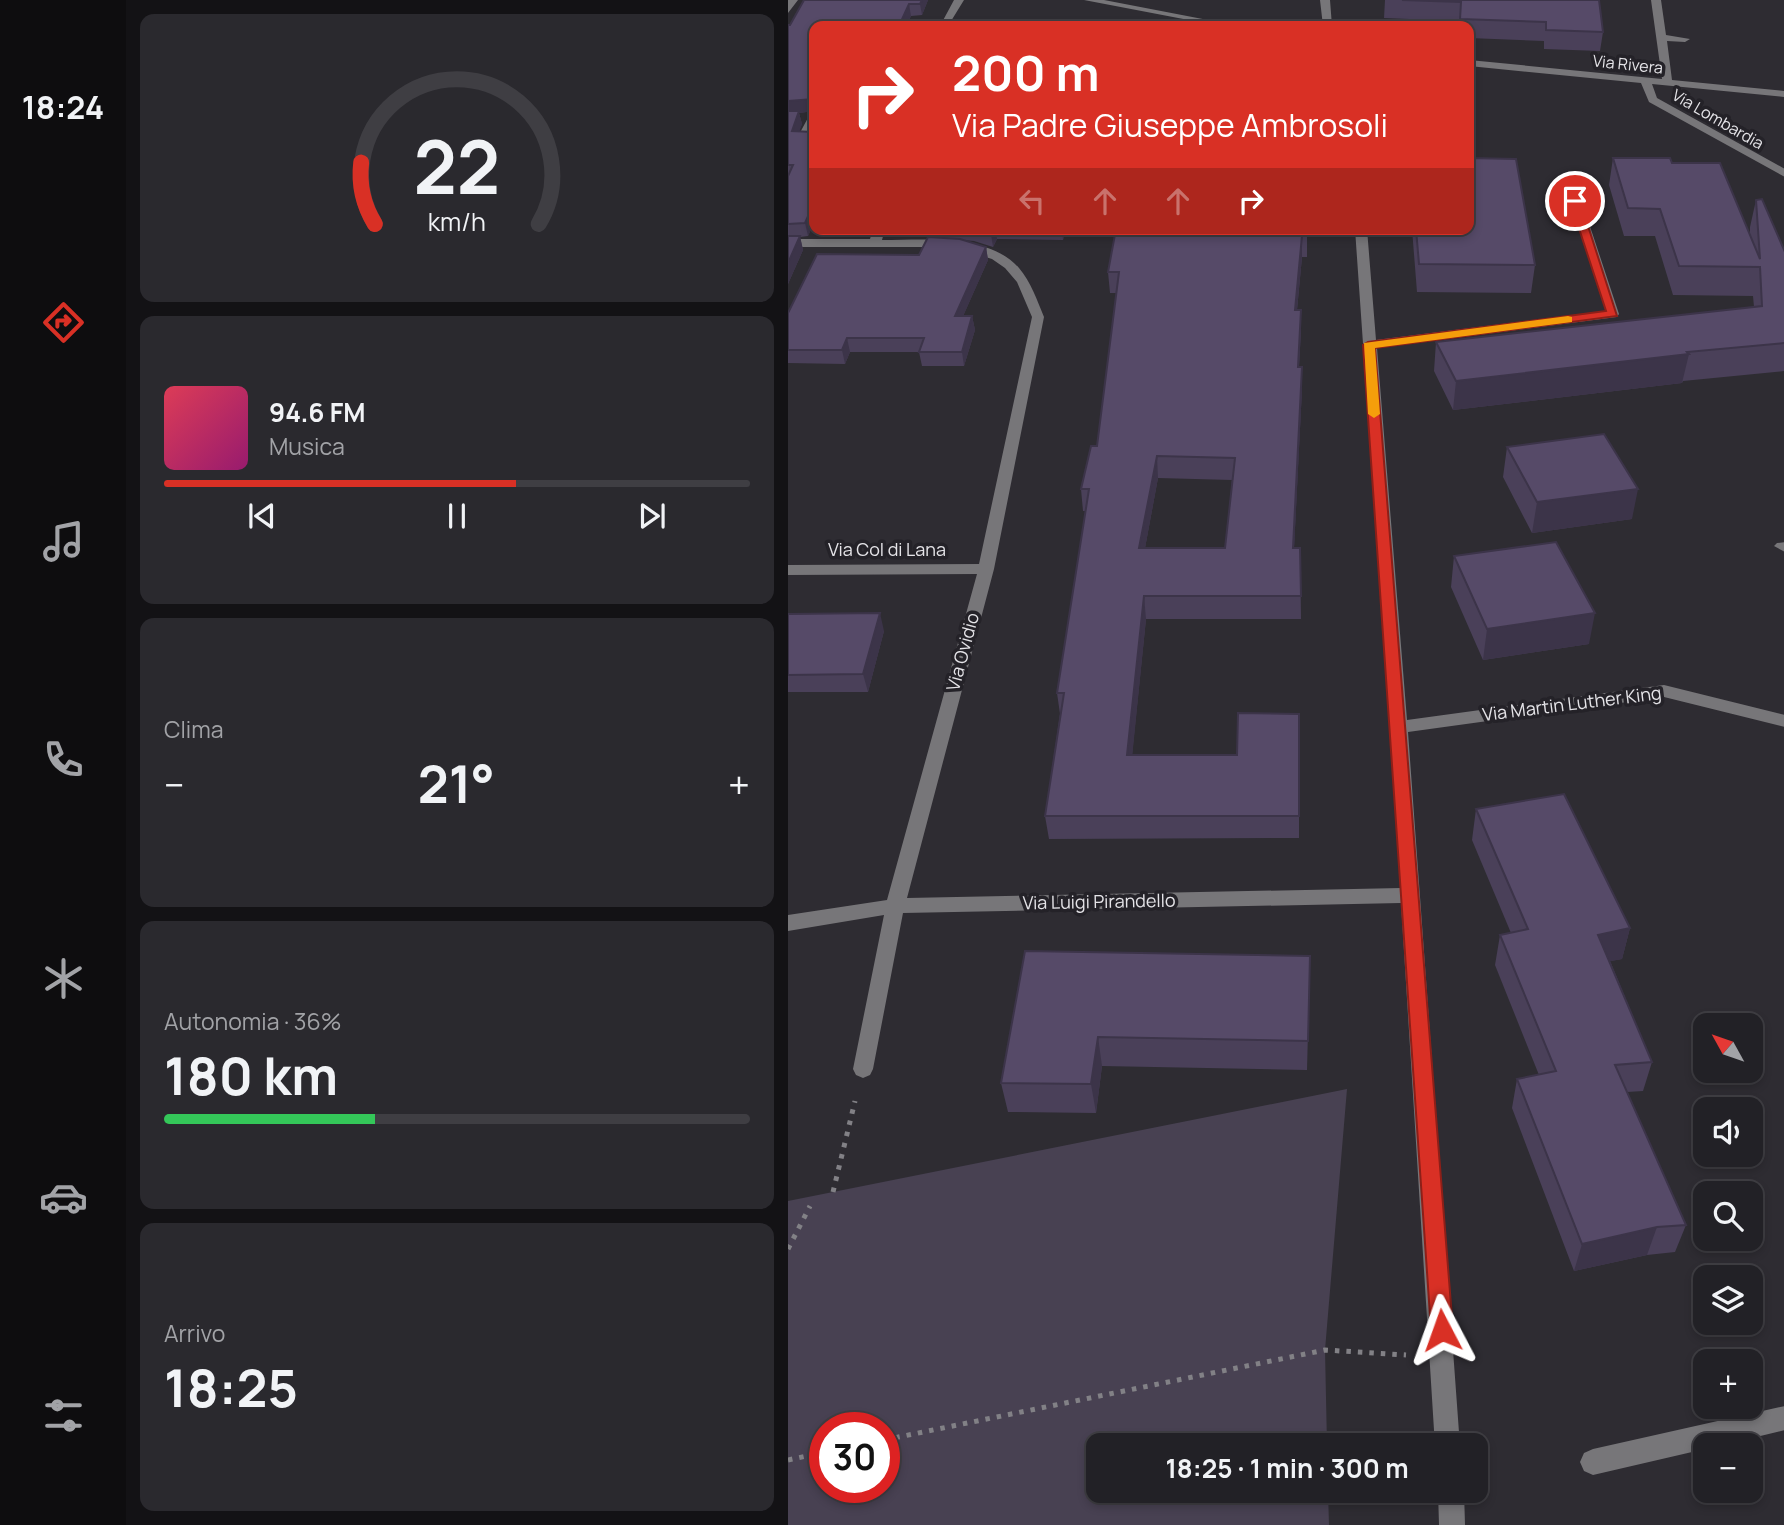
<!DOCTYPE html>
<html lang="it">
<head>
<meta charset="utf-8">
<style>
	body { margin:0; font-family:Manrope,sans-serif; background:#2a292e; color:#f1f3f6; height:100vh; display:flex; flex-direction:column; font-size:26px; white-space:nowrap }
	* { box-sizing:border-box; margin:0 }
	p { font-size:23px; color:#a2a3a7 }
	.icon { flex:none; width:38px; height:38px; fill:none; stroke:currentColor; stroke-width:2; stroke-linecap:round; stroke-linejoin:round }
	.map { position:relative; flex:1; overflow:hidden }
	.details { display:flex; flex-direction:column; gap:14px; padding:14px; background:#131215; width:662px }
	.details>* { flex:none }
	.hud { position:absolute; left:21px; top:21px; width:665px; height:214px; border-radius:14px; box-shadow:0 4px 10px #0003,0 0 0 2px #3f3e43; background:#d93025; color:#fff; overflow:hidden }
	.needle { width:46px; rotate:310deg }
	.controls { position:absolute; left:905px; top:1013px; display:grid; gap:14px }
	.controls a { display:grid; place-items:center; width:70px; height:70px; border-radius:14px; background:#222126; box-shadow:0 4px 10px #0003,0 0 0 2px #3f3e43; font-size:35px }
	.speed { position:absolute; left:21px; top:1412px; display:flex; gap:14px; font-size:35px; font-weight:700; text-align:center }
	.speed>* { display:grid; place-content:center; width:91px; height:91px; border-radius:50%; background:#222126; box-shadow:0 4px 10px #0003,0 0 0 2px #3f3e43; line-height:1 }
	.speed .limit { border:10px solid #d22; background:#fff; color:#111 }
	.pin { position:absolute; display:grid; place-items:center; width:60px; height:60px; color:#fff; margin:-30px; border:4px solid #fff; border-radius:50%; box-shadow:0 2px 7px #0007 }
	.me { position:absolute; width:77px; margin:-38px; rotate:356deg; stroke-linejoin:round; filter:drop-shadow(0 0 5px #0008) }
	.turn { display:flex; align-items:center; gap:24px; height:147px; padding:0 28px; font-size:32px }
	.turn .icon { width:91px; height:91px; stroke-width:2.5 }
	.turn b { display:block; font-size:49px; line-height:60px }
	.lanes { display:flex; align-items:center; height:66px; padding:0 28px; background:#0003; justify-content:center; gap:35px; direction:ltr }
	.lanes .off { opacity:.35 }
	.big { font-size:52px; font-weight:700; line-height:1.1 }
	.details .card { flex:1; display:flex; flex-direction:column; justify-content:center; gap:10px; min-width:0; padding:0 24px; border-radius:14px; background:#2a292e }
	.details .dial { align-items:center; gap:0 }
	.dial svg { height:182px; overflow:visible; fill:none; stroke:#3f3e43; stroke-width:7; stroke-linecap:round; text-anchor:middle }
	.dial text { fill:#f1f3f6; stroke:none }
	.song { display:flex; align-items:center; gap:21px }
	.cover { width:84px; height:84px; border-radius:10px; background:linear-gradient(135deg,hsl(350 70% 55%),hsl(320 70% 35%)) }
	.played { height:7px; border-radius:4px; background:linear-gradient(90deg,#d93025 60%,#3f3e43 60%) }
	.keys { display:flex; justify-content:space-around; direction:ltr }
	.heat { display:flex; justify-content:space-between; align-items:center; font-size:38px; direction:ltr }
	.charge { height:10px; border-radius:5px; background:linear-gradient(90deg,#34c759 36%,#3f3e43 0) }
	.trip { position:absolute; left:298px; top:1433px; width:402px; height:70px; border-radius:14px; background:#222126; box-shadow:0 4px 10px #0003,0 0 0 2px #3f3e43; font-weight:700; line-height:70px; text-align:center }
	main { display:flex; flex:1; min-height:0 }
	.dock { display:flex; flex-direction:column; width:126px; justify-content:space-around; align-items:center; background:#0e0d0f; color:#a2a3a7 }
	.dock .icon { width:49px; height:49px }
	.dock .current { color:#d93025 }
	.dock b { font-size:32px; color:#f1f3f6 }
	.map>svg:first-child { display:block }
	.green { fill:#484152; fill-rule:evenodd }
	.lines { fill:none; stroke-linecap:round; stroke-linejoin:round }
	.path { stroke:#828186; stroke-width:5; stroke-dasharray:4.5 7; stroke-linecap:butt }
	.minor { fill:#777679; fill-rule:evenodd }
	.wall { fill:#4a4059; fill-rule:evenodd }
	.shaded-wall { fill:#3c3449 }
	.building { fill:#564a68; stroke:#3c3449; stroke-width:2; fill-rule:evenodd }
	.route { fill:#d93025; stroke:#8d1f18; stroke-width:2 }
	.slow { fill:#f59e0b }
	.labels { text-anchor:middle; stroke-width:7; stroke-linejoin:round; paint-order:stroke }
	.far-street-label { font-size:16px; fill:#e5e4e8; stroke:#242228 }
	.street-label { font-size:18px; fill:#e5e4e8; stroke:#242228 }
</style>
</head>
<body>
<main>
<nav class="dock">
<b>18:24</b>
<svg class="icon current" aria-label="directions" viewBox="0 0 24 24"><path d="M12 3l9 9-9 9-9-9zM9 14v-3h6M13 9l2 2-2 2"/></svg>
<svg class="icon" aria-label="music" viewBox="0 0 24 24"><path d="M9 18V5l10-2v13"/><circle cx="6" cy="18" r="3"/><circle cx="16" cy="16" r="3"/></svg>
<svg class="icon" aria-label="phone" viewBox="0 0 24 24"><path d="M5 4h4l2 5-3 2q2 4 5 5l2-3 5 2v4C11 20 4 13 5 4z"/></svg>
<svg class="icon" aria-label="climate" viewBox="0 0 24 24"><path d="M12 3v18M4 7l16 10M4 17L20 7"/></svg>
<svg class="icon" aria-label="car" viewBox="0 0 24 24"><path d="M5 17H2v-5l4-1 3-4h7l3 4 3 1v5h-3M9 17h6M6 11h13"/><circle cx="7" cy="17" r="2"/><circle cx="17" cy="17" r="2"/></svg>
<svg class="icon" aria-label="filters" viewBox="0 0 24 24"><path d="M4 7h16M4 17h16"/><circle cx="9" cy="7" r="2"/><circle cx="15" cy="17" r="2"/></svg>
</nav>
<section class="details">
<div class="card dial"><svg viewBox="0 0 100 80">
<path d="M14 69A42 42 0 1 1 86 69"/>
<path d="M14 69A42 42 0 0 1 8 42" stroke="#d93025"/>
<text x="50" y="56" font-size="32" font-weight="700">22</text>
<text x="50" y="72" font-size="11">km/h</text>
</svg></div>
<div class="card">
<div class="song"><i class="cover"></i><div><b>94.6 FM</b><p>Musica</p></div></div>
<div class="played"></div>
<div class="keys"><svg class="icon" aria-label="previous" viewBox="0 0 24 24"><path d="M18 5L8 12l10 7zM5 5v14"/></svg><svg class="icon" aria-label="pause" viewBox="0 0 24 24"><path d="M8 5v14M16 5v14"/></svg><svg class="icon" aria-label="next" viewBox="0 0 24 24"><path d="M6 5l10 7-10 7zM19 5v14"/></svg></div>
</div>
<div class="card"><p>Clima</p>
<div class="heat"><a>−</a><b class="big">21°</b><a>+</a></div>
</div>
<div class="card"><p>Autonomia · 36%</p><b class="big">180 km</b><div class="charge"></div></div>
<div class="card"><p>Arrivo</p><b class="big">18:25</b></div>
</section>
<div class="map">
<svg width="997" height="1525" viewBox="0 0 997 1525">
	<rect width="100%" height="100%" fill="#2e2c32"/>
	<path class="green" d="M 559,1089 L 537,1350 L 539,1445 L 310,1446 L 310,1491 L 540,1491 L 541,1525 L 0,1525 L 0,1201 ZM 37,1428 L 96,1428 L 96,1488 L 37,1488 Z"/>
	<g class="lines">
		<path class="path" d="M 45,1192 L 67,1101
			M 0,1249 L 22,1206
			M 96,1440 L 537,1350 L 618,1355
			M 0,1460 L 37,1452"/>
		<path class="minor" d="M 0,0 L 10,0 L 0,13 Z
			M 166,0 L 176,0 L 160,26 L 152,26 Z
			M 296,0 L 316,0 L 451,26 L 432,26 Z
			M 532,0 L 542,0 L 544,26 L 535,26 Z
			M 863,0 L 873,0 L 878,35 L 902,39 L 897,42 L 879,41 L 884,80 L 997,91 L 997,97 L 864,84 L 869,98 L 997,169 L 997,177 L 861,102 L 853,83 L 681,66 L 681,60 L 874,79 Z
			M 26,113 L 26,125 L 20,137 L 26,137 L 26,143 L 9,142 L 8,140 L 21,116 Z
			M 780,175 L 786,178 L 831,314 L 829,317 L 589,348 L 619,720 L 876,685 L 997,715 L 997,727 L 876,697 L 620,732 L 672,1446 L 647,1446 L 613,903 L 115,913 L 85,1069 L 82,1075 L 75,1078 L 68,1075 L 65,1069 L 96,915 L 0,931 L 0,915 L 99,900 L 189,574 L 0,575 L 0,565 L 191,564 L 244,317 L 229,282 L 217,268 L 204,259 L 175,250 L 138,247 L 0,247 L 0,239 L 82,239 L 85,229 L 97,229 L 94,240 C 136,240 200,233 231,268 C 243,282 249,300 256,317 L 206,569 L 119,898 L 613,888 L 567,229 L 579,229 L 588,340 L 818,311 L 774,178 Z
			M 997,542 L 997,552 L 986,546 L 989,543 Z
			M 997,1406 L 997,1430 L 931,1446 L 917,1446 L 917,1449 L 805,1475 L 796,1471 L 792,1462 L 796,1453 L 805,1449 Z
			M 650,1491 L 676,1491 L 677,1525 L 651,1525 Z"/>
	</g>
	<path class="wall" d="M 16,0 L 140,0 L 134,15 L 123,16 L 118,26 L 26,26 L 26,223 L 20,236 L 12,237 L 15,250 L 0,284 L 0,25 L 2,25 ZM 26,111 L 21,122 L 24,132 L 11,131 L 14,124 L 11,113 Z
		M 597,0 L 811,0 L 815,32 L 812,51 L 756,49 L 756,41 L 681,38 L 681,26 L 671,26 L 671,21 L 596,18 Z
		M 825,158 L 884,163 L 962,236 L 962,227 L 968,200 L 997,252 L 997,371 L 895,381 L 894,383 L 665,410 L 646,371 L 648,342 L 966,307 L 965,296 L 885,295 L 867,236 L 836,236 L 821,185 Z
		M 146,229 L 278,229 L 275,240 L 209,239 L 205,247 L 186,241 L 174,240 L 198,247 L 200,260 L 175,316 L 184,316 L 187,330 L 176,366 L 134,366 L 131,352 L 62,352 L 57,364 L 0,363 L 0,313 L 131,255 L 148,237 Z
		M 519,229 L 519,257 L 514,257 L 509,310 L 513,331 L 511,367 L 514,389 L 506,548 L 512,548 L 513,619 L 358,619 L 344,755 L 449,755 L 511,714 L 511,838 L 261,839 L 257,816 L 272,714 L 269,693 L 298,511 L 295,511 L 293,489 L 309,446 L 329,293 L 322,293 L 320,272 ZM 370,478 L 444,480 L 437,548 L 357,548 Z
		M 624,229 L 681,229 L 747,265 L 743,293 L 629,292 Z
		M 719,447 L 844,519 L 744,533 L 715,477 Z
		M 666,556 L 801,644 L 695,660 L 663,587 Z
		M 0,614 L 96,631 L 80,692 L 0,692 Z
		M 688,809 L 842,928 L 834,959 L 822,961 L 864,1062 L 855,1091 L 839,1092 L 898,1225 L 887,1252 L 859,1255 L 786,1271 L 724,1108 L 729,1079 L 751,1075 L 707,965 L 712,935 L 723,933 L 684,840 Z
		M 237,951 L 522,956 L 519,1070 L 314,1066 L 308,1113 L 220,1112 L 213,1083 Z"/>
	<path class="shaded-wall" d="M 134,0 L 140,0 L 134,15 L 132,4 Z
		M 121,4 L 123,16 L 118,26 L 111,26 Z
		M 25,99 L 26,111 L 11,113 L 14,124 L 7,143 L 0,114 L 0,101 Z
		M 26,203 L 26,223 L 20,236 L 17,223 Z
		M 205,229 L 208,229 L 209,239 L 205,247 L 203,234 Z
		M 274,229 L 278,229 L 275,240 Z
		M 12,236 L 15,250 L 0,284 L 0,263 Z
		M 514,236 L 514,257 L 507,331 L 507,310 Z
		M 198,247 L 200,260 L 169,330 L 167,316 Z
		M 184,316 L 187,330 L 176,366 L 174,352 Z
		M 59,338 L 62,352 L 57,364 L 54,350 Z
		M 901,354 L 894,383 L 665,410 L 668,381 Z
		M 514,367 L 514,389 L 505,570 L 505,548 Z
		M 369,456 L 370,478 L 353,570 L 351,548 Z
		M 850,489 L 844,519 L 744,533 L 749,502 Z
		M 356,596 L 358,619 L 342,778 L 339,755 Z
		M 92,613 L 96,631 L 80,692 L 75,674 Z
		M 807,613 L 801,644 L 695,660 L 699,629 Z
		M 842,928 L 834,959 L 803,965 L 810,935 Z
		M 310,1037 L 314,1066 L 308,1113 L 303,1084 Z
		M 869,1227 L 859,1255 L 786,1271 L 794,1244 Z"/>
	<path class="building" d="M 16,0 L 134,0 L 132,4 L 121,4 L 111,26 L 26,26 L 26,203 L 17,223 L 0,224 L 0,176 L 5,165 L 0,165 L 0,111 L 11,111 L 4,131 L 25,132 L 26,124 L 21,122 L 26,113 L 25,99 L 0,101 L 0,25 L 2,25 Z
		M 614,0 L 811,0 L 815,32 L 758,30 L 758,22 L 672,19 L 673,2 Z
		M 681,158 L 728,159 L 747,265 L 631,264 L 628,229 L 681,229 Z
		M 825,158 L 882,158 L 884,163 L 932,163 L 972,259 L 968,200 L 974,199 L 997,252 L 997,343 L 899,352 L 901,354 L 668,381 L 648,342 L 974,306 L 972,267 L 891,266 L 872,209 L 840,208 Z
		M 188,229 L 205,229 L 203,234 Z
		M 328,229 L 519,229 L 519,236 L 514,236 L 507,310 L 513,310 L 510,367 L 514,367 L 505,548 L 512,548 L 513,596 L 356,596 L 339,755 L 449,755 L 450,713 L 511,714 L 511,816 L 257,816 L 276,693 L 269,693 L 301,489 L 293,489 L 303,446 L 309,446 L 331,272 L 320,272 ZM 369,456 L 447,458 L 437,548 L 351,548 Z
		M 0,236 L 12,236 L 0,263 Z
		M 140,237 L 172,239 L 198,247 L 167,316 L 184,316 L 174,352 L 131,352 L 136,338 L 59,338 L 54,350 L 0,350 L 0,313 L 29,254 L 131,255 Z
		M 816,434 L 850,489 L 749,502 L 719,447 Z
		M 768,542 L 807,613 L 699,629 L 666,556 Z
		M 92,613 L 75,674 L 0,675 L 0,614 Z
		M 776,794 L 842,928 L 810,935 L 864,1062 L 827,1065 L 898,1225 L 869,1227 L 794,1244 L 729,1079 L 768,1071 L 712,935 L 740,929 L 688,809 Z
		M 237,951 L 522,956 L 520,1041 L 310,1037 L 303,1084 L 213,1083 Z"/>
	<path class="route" d="M 787,198 L 792,201 L 829,316 L 587,348 L 665,1330 L 661,1338 L 654,1341 L 646,1338 L 643,1330 L 575,345 L 580,342 L 818,311 L 782,201 Z"/>
	<path class="slow" d="M 780,316 L 784,317 L 784,322 L 587,348 L 592,414 L 586,418 L 580,414 L 576,343 Z"/>
	<g class="labels">
		<g class="far-street-label">
			<text transform="translate(840 64) rotate(6)" y="6">Via Rivera</text>
			<text transform="translate(930 119) rotate(30)" y="6">Via Lombardia</text>
		</g>
		<g class="street-label">
			<text x="99" y="556">Via Col di Lana</text>
			<text transform="translate(175 652) rotate(-75)" y="6">Via Ovidio</text>
			<text transform="translate(784 704) rotate(-7)" y="6">Via Martin Luther King</text>
			<text transform="translate(311 902) rotate(-1)" y="6">Via Luigi Pirandello</text>
		</g>
	</g>
</svg>
<div class="controls">
<a><svg class="needle" viewBox="-14 -14 28 28"><path d="M0-13l5 13h-10z" fill="#e53935"/><path d="M0 13l5-13h-10z" fill="#a2a3a7"/></svg></a>
<a><svg class="icon" aria-label="sound" viewBox="0 0 24 24"><path d="M4 9h4l5-4v14l-5-4H4zM17 9q2 3 0 6"/></svg></a>
<a><svg class="icon" aria-label="search" viewBox="0 0 24 24"><circle cx="10" cy="10" r="6"/><path d="M15 15l6 6"/></svg></a>
<a><svg class="icon" aria-label="layers" viewBox="0 0 24 24"><path d="M12 4l9 5-9 5-9-5zM3 14l9 5 9-5"/></svg></a>
<a>+</a>
<a>−</a>
</div>
<div class="speed"><div class="limit">30</div></div>
<div class="pin" style="left:787px;top:201px;background:#d93025"><svg class="icon" aria-label="arrive" viewBox="0 0 24 24"><path d="M6 21V4h12l-3 4 3 4H6"/></svg></div>
<svg class="me" style="left:654px;top:1330px" viewBox="-20 -20 40 40"><path d="M0-17L14 15 0 8-14 15z" fill="#d93025" stroke="#fff" stroke-width="4"/></svg>
<div class="trip">18:25 · 1 min · 300 m</div>
<div class="hud">
<div class="turn"><svg class="icon" aria-label="right" viewBox="0 0 24 24"><path d="M7 20v-9h11M14 6l5 5-5 5"/></svg><div><b>200 m</b>Via Padre Giuseppe Ambrosoli</div></div>
<div class="lanes"><svg class="icon off" aria-label="left" viewBox="0 0 24 24"><path d="M17 20v-9H6M10 6l-5 5 5 5"/></svg><svg class="icon off" aria-label="ahead" viewBox="0 0 24 24"><path d="M12 20V5M6 11l6-6 6 6"/></svg><svg class="icon off" aria-label="ahead" viewBox="0 0 24 24"><path d="M12 20V5M6 11l6-6 6 6"/></svg><svg class="icon" aria-label="right" viewBox="0 0 24 24"><path d="M7 20v-9h11M14 6l5 5-5 5"/></svg></div>
</div>
</div>
</main>
</body>
</html>
